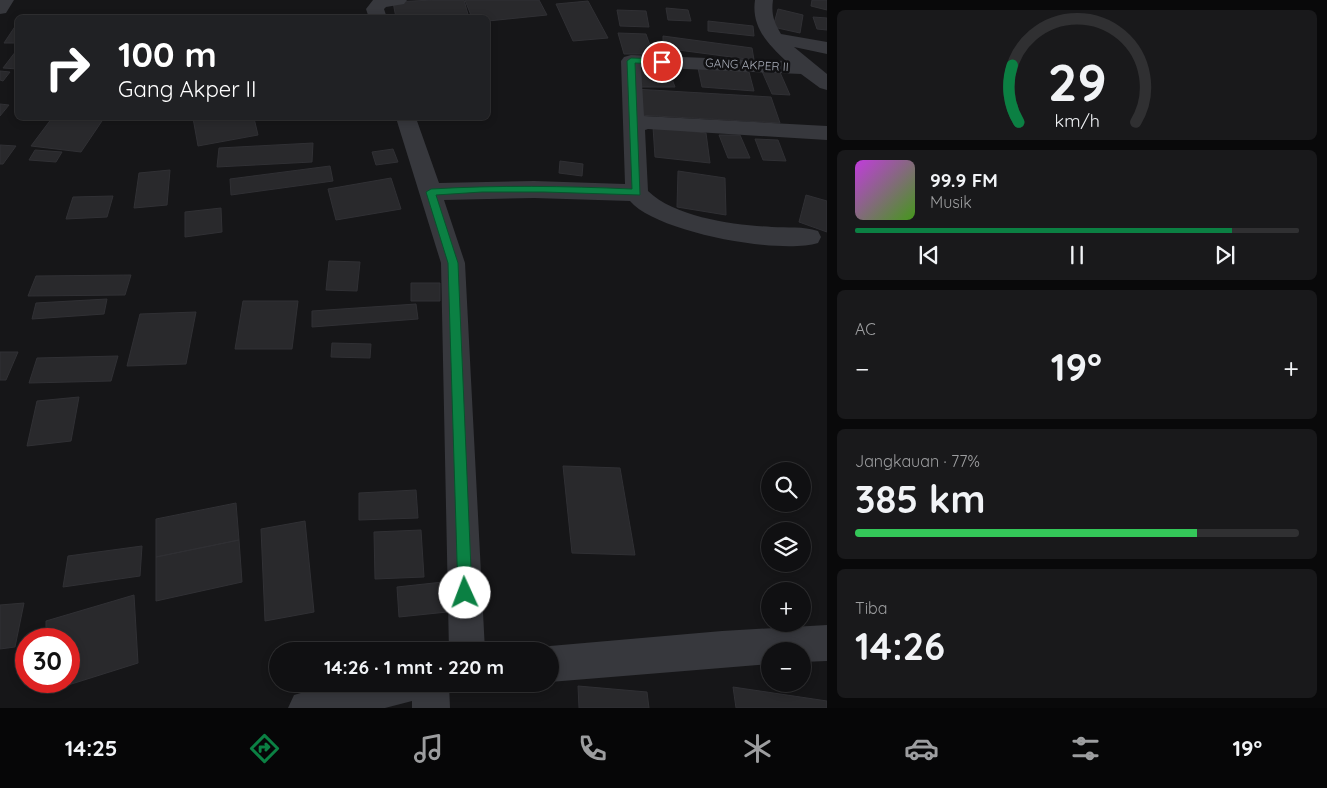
<!DOCTYPE html>
<html lang="id">
<head>
<meta charset="utf-8">
<style>
	body { margin:0; font-family:Quicksand,sans-serif; background:#19191b; color:#f1f3f6; height:100vh; display:flex; flex-direction:column; font-size:19px; white-space:nowrap }
	* { box-sizing:border-box; margin:0 }
	p { font-size:16px; color:#9c9d9f }
	.icon { flex:none; width:28px; height:28px; fill:none; stroke:currentColor; stroke-width:2; stroke-linecap:round; stroke-linejoin:round }
	.map { position:relative; flex:1; overflow:hidden }
	.drawer { display:flex; flex-direction:column; gap:10px; padding:10px; background:#09090a; width:500px }
	.drawer>* { flex:none }
	.hud { position:absolute; left:15px; top:15px; width:475px; height:105px; border-radius:8px; box-shadow:0 2px 8px #0003,0 0 0 1px #303032; background:#202124; color:#fff; overflow:hidden }
	.fabs { position:absolute; left:761px; top:462px; display:grid; gap:10px }
	.fabs a { display:grid; place-items:center; width:50px; height:50px; border-radius:50%; background:#101012; box-shadow:0 2px 8px #0003,0 0 0 1px #303032; font-size:25px }
	.speed { position:absolute; left:15px; top:628px; display:flex; gap:10px; font-size:25px; font-weight:700; text-align:center }
	.speed>* { display:grid; place-content:center; width:65px; height:65px; border-radius:50%; background:#101012; box-shadow:0 2px 8px #0003,0 0 0 1px #303032; line-height:1 }
	.speed .limit { border:8px solid #d22; background:#fff; color:#111 }
	.pin { position:absolute; display:grid; place-items:center; width:42px; height:42px; color:#fff; margin:-21px; border:2px solid #fff; border-radius:50%; box-shadow:0 1px 5px #0007 }
	.me { position:absolute; width:55px; margin:-28px; rotate:358deg; stroke-linejoin:round; filter:drop-shadow(0 0 4px #0008) }
	.turn { display:flex; align-items:center; gap:18px; height:105px; padding:0 20px; font-size:22px }
	.turn .icon { width:65px; height:65px; stroke-width:2.5 }
	.turn b { display:block; font-size:35px; line-height:42px }
	.big { font-size:38px; font-weight:700; line-height:1.1 }
	.drawer .widget { flex:1; display:flex; flex-direction:column; justify-content:center; gap:8px; min-width:0; padding:0 18px; border-radius:8px; background:#19191b }
	.drawer .dial { align-items:center; gap:0 }
	.dial svg { height:130px; overflow:visible; fill:none; stroke:#303032; stroke-width:7; stroke-linecap:round; text-anchor:middle }
	.dial text { fill:#f1f3f6; stroke:none }
	.song { display:flex; align-items:center; gap:15px }
	.cover { width:60px; height:60px; border-radius:8px; background:linear-gradient(135deg,hsl(290 70% 55%),hsl(100 70% 35%)) }
	.played { height:5px; border-radius:2px; background:linear-gradient(90deg,#0b8043 85%,#303032 85%) }
	.keys { display:flex; justify-content:space-around; direction:ltr }
	.heat { display:flex; justify-content:space-between; align-items:center; font-size:28px; direction:ltr }
	.charge { height:8px; border-radius:4px; background:linear-gradient(90deg,#34c759 77%,#303032 0) }
	.trip { position:absolute; left:269px; top:642px; width:290px; height:50px; border-radius:25px; background:#101012; box-shadow:0 2px 8px #0003,0 0 0 1px #303032; font-weight:700; line-height:50px; text-align:center }
	.tabs { display:flex; height:80px; justify-content:space-around; align-items:center; background:#060607; color:#9c9d9f }
	.tabs .icon { width:35px; height:35px }
	.tabs .current { color:#0b8043 }
	.tabs b { font-size:22px; color:#f1f3f6 }
	main { display:flex; flex:1; min-height:0 }
	.map>svg:first-child { display:block }
	.building { fill:#29292c; stroke:#303034 }
	.lines { fill:none; stroke-linecap:round; stroke-linejoin:round }
	.street { fill:#37383d; fill-rule:evenodd }
	.route { fill:#0b8043; stroke:#07532c }
	.labels { text-anchor:middle; stroke-width:5; stroke-linejoin:round; paint-order:stroke }
	.far-street-label { font-size:12px; fill:#a8adb8; stroke:#111113 }
</style>
</head>
<body>
<main>
<div class="map">
<svg width="827" height="708" viewBox="0 0 827 708">
	<rect width="100%" height="100%" fill="#161618"/>
	<path class="building" d="M 433,0 L 464,0 L 469,18 L 396,18 L 393,2 Z
		M 465,0 L 539,0 L 547,15 L 488,21 L 488,18 L 472,18 Z
		M 812,0 L 827,0 L 827,10 L 811,6 Z
		M 588,1 L 608,38 L 573,41 L 556,4 Z
		M 666,8 L 688,10 L 691,21 L 668,20 Z
		M 778,9 L 803,15 L 800,33 L 773,27 Z
		M 617,10 L 646,11 L 649,27 L 620,26 Z
		M 246,15 L 245,18 L 216,18 L 217,16 Z
		M 813,17 L 827,18 L 827,30 L 817,29 Z
		M 708,21 L 753,26 L 754,36 L 708,31 Z
		M 18,22 L 18,43 L 4,43 Z
		M 618,33 L 646,34 L 653,54 L 624,54 Z
		M 663,36 L 752,48 L 754,60 L 663,48 Z
		M 16,51 L 18,51 L 18,69 L 3,68 Z
		M 698,68 L 749,72 L 754,91 L 702,87 Z
		M 761,69 L 779,70 L 790,95 L 772,94 Z
		M 0,71 L 10,72 L 3,81 L 0,80 Z
		M 634,71 L 669,71 L 675,87 L 639,87 Z
		M 634,89 L 771,97 L 780,123 L 638,115 Z
		M 0,104 L 9,105 L 0,116 Z
		M 52,118 L 104,118 L 81,152 L 31,146 Z
		M 193,118 L 254,118 L 258,135 L 198,146 Z
		M 653,127 L 706,133 L 710,163 L 655,157 Z
		M 719,135 L 740,135 L 750,158 L 728,158 Z
		M 755,139 L 778,140 L 786,161 L 763,160 Z
		M 313,143 L 312,162 L 217,167 L 219,148 Z
		M 0,145 L 16,146 L 3,164 L 0,164 Z
		M 393,149 L 398,162 L 376,165 L 372,152 Z
		M 35,150 L 62,152 L 56,162 L 29,160 Z
		M 560,161 L 583,164 L 582,176 L 559,173 Z
		M 330,166 L 333,181 L 231,195 L 230,179 Z
		M 170,170 L 167,205 L 134,208 L 139,173 Z
		M 678,171 L 725,178 L 726,215 L 677,207 Z
		M 391,178 L 401,209 L 336,220 L 328,189 Z
		M 806,195 L 827,201 L 827,232 L 799,222 Z
		M 113,196 L 107,217 L 66,219 L 73,197 Z
		M 221,208 L 222,232 L 185,237 L 185,212 Z
		M 329,261 L 360,262 L 357,291 L 326,290 Z
		M 131,275 L 125,295 L 28,296 L 36,276 Z
		M 411,283 L 440,283 L 440,301 L 411,301 Z
		M 107,299 L 104,314 L 32,319 L 36,303 Z
		M 243,301 L 298,301 L 292,349 L 235,349 Z
		M 416,304 L 418,319 L 312,327 L 312,311 Z
		M 196,312 L 186,364 L 127,366 L 140,314 Z
		M 332,343 L 371,344 L 370,358 L 331,357 Z
		M 0,352 L 18,352 L 6,380 L 0,380 Z
		M 118,356 L 111,381 L 29,383 L 37,358 Z
		M 79,397 L 71,441 L 27,446 L 37,401 Z
		M 563,466 L 620,468 L 635,555 L 572,553 Z
		M 416,490 L 418,518 L 359,520 L 359,493 Z
		M 236,503 L 239,540 L 156,557 L 156,519 Z
		M 305,521 L 314,612 L 265,621 L 261,529 Z
		M 421,530 L 424,577 L 375,579 L 374,532 Z
		M 239,540 L 242,582 L 156,601 L 156,557 Z
		M 142,546 L 140,576 L 63,587 L 68,556 Z
		M 443,582 L 447,612 L 399,617 L 397,587 Z
		M 134,595 L 138,663 L 46,692 L 46,681 L 69,681 L 69,639 L 46,639 L 46,621 Z
		M 24,603 L 15,647 L 0,649 L 0,605 Z
		M 578,686 L 647,692 L 649,708 L 579,708 Z
		M 733,687 L 827,701 L 827,708 L 736,708 Z"/>
	<g class="lines">
		<path class="street" d="M 0,0 L 14,0 L 6,13 L 0,14 Z
			M 373,0 L 407,0 L 404,4 L 386,7 L 384,9 L 387,18 L 369,18 L 366,9 Z
			M 755,0 L 773,0 C 771,14 774,22 781,34 L 827,42 L 827,54 L 794,47 L 827,74 L 827,90 L 820,88 L 801,74 L 641,67 L 644,116 L 827,126 L 827,140 L 648,129 L 645,130 L 648,191 C 676,218 735,225 772,227 C 787,228 803,226 818,231 L 821,237 L 818,243 C 779,255 656,232 630,201 L 534,198 L 444,200 L 465,263 L 485,651 L 449,651 L 441,263 L 396,118 L 416,118 L 439,183 L 534,181 L 625,184 L 621,61 L 624,57 L 631,55 L 786,61 C 768,44 751,27 755,0 Z
			M 827,625 L 827,661 L 802,662 L 802,651 L 770,651 L 770,664 L 550,682 L 550,651 L 537,651 L 550,646 L 722,631 Z
			M 331,684 L 449,684 L 450,708 L 412,708 L 412,701 L 385,708 L 288,708 L 294,695 Z"/>
	</g>
	<path class="route" d="M 631,58 L 662,59 L 666,62 L 662,64 L 635,63 L 640,195 L 544,192 L 482,192 L 436,195 L 458,263 L 472,593 L 470,598 L 465,600 L 460,598 L 458,593 L 448,263 L 426,192 L 431,189 C 498,185 564,186 632,189 L 627,61 Z"/>
	<g class="labels">
		<g class="far-street-label">
			<text transform="translate(747 65) rotate(3)" y="4">GANG AKPER II</text>
		</g>
	</g>
</svg>
<div class="fabs">
<a><svg class="icon" aria-label="search" viewBox="0 0 24 24"><circle cx="10" cy="10" r="6"/><path d="M15 15l6 6"/></svg></a>
<a><svg class="icon" aria-label="layers" viewBox="0 0 24 24"><path d="M12 4l9 5-9 5-9-5zM3 14l9 5 9-5"/></svg></a>
<a>+</a>
<a>−</a>
</div>
<div class="speed"><div class="limit">30</div></div>
<div class="pin" style="left:662px;top:62px;background:#d93025"><svg class="icon" aria-label="arrive" viewBox="0 0 24 24"><path d="M6 21V4h12l-3 4 3 4H6"/></svg></div>
<svg class="me" style="left:465px;top:593px" viewBox="-20 -20 40 40"><circle r="19" fill="#fff"/><path d="M0-13L10 11 0 6-10 11z" fill="#0b8043"/></svg>
<div class="trip">14:26 · 1 mnt · 220 m</div>
<div class="hud">
<div class="turn"><svg class="icon" aria-label="right" viewBox="0 0 24 24"><path d="M7 20v-9h11M14 6l5 5-5 5"/></svg><div><b>100 m</b>Gang Akper II</div></div>
</div>
</div>
<section class="drawer">
<div class="widget dial"><svg viewBox="0 0 100 80">
<path d="M14 69A42 42 0 1 1 86 69"/>
<path d="M14 69A42 42 0 0 1 10 34" stroke="#0b8043"/>
<text x="50" y="56" font-size="32" font-weight="700">29</text>
<text x="50" y="72" font-size="11">km/h</text>
</svg></div>
<div class="widget">
<div class="song"><i class="cover"></i><div><b>99.9 FM</b><p>Musik</p></div></div>
<div class="played"></div>
<div class="keys"><svg class="icon" aria-label="previous" viewBox="0 0 24 24"><path d="M18 5L8 12l10 7zM5 5v14"/></svg><svg class="icon" aria-label="pause" viewBox="0 0 24 24"><path d="M8 5v14M16 5v14"/></svg><svg class="icon" aria-label="next" viewBox="0 0 24 24"><path d="M6 5l10 7-10 7zM19 5v14"/></svg></div>
</div>
<div class="widget"><p>AC</p>
<div class="heat"><a>−</a><b class="big">19°</b><a>+</a></div>
</div>
<div class="widget"><p>Jangkauan · 77%</p><b class="big">385 km</b><div class="charge"></div></div>
<div class="widget"><p>Tiba</p><b class="big">14:26</b></div>
</section>
</main>
<nav class="tabs">
<b>14:25</b>
<svg class="icon current" aria-label="directions" viewBox="0 0 24 24"><path d="M12 3l9 9-9 9-9-9zM9 14v-3h6M13 9l2 2-2 2"/></svg>
<svg class="icon" aria-label="music" viewBox="0 0 24 24"><path d="M9 18V5l10-2v13"/><circle cx="6" cy="18" r="3"/><circle cx="16" cy="16" r="3"/></svg>
<svg class="icon" aria-label="phone" viewBox="0 0 24 24"><path d="M5 4h4l2 5-3 2q2 4 5 5l2-3 5 2v4C11 20 4 13 5 4z"/></svg>
<svg class="icon" aria-label="climate" viewBox="0 0 24 24"><path d="M12 3v18M4 7l16 10M4 17L20 7"/></svg>
<svg class="icon" aria-label="car" viewBox="0 0 24 24"><path d="M5 17H2v-5l4-1 3-4h7l3 4 3 1v5h-3M9 17h6M6 11h13"/><circle cx="7" cy="17" r="2"/><circle cx="17" cy="17" r="2"/></svg>
<svg class="icon" aria-label="filters" viewBox="0 0 24 24"><path d="M4 7h16M4 17h16"/><circle cx="9" cy="7" r="2"/><circle cx="15" cy="17" r="2"/></svg>
<b>19°</b>
</nav>
</body>
</html>
